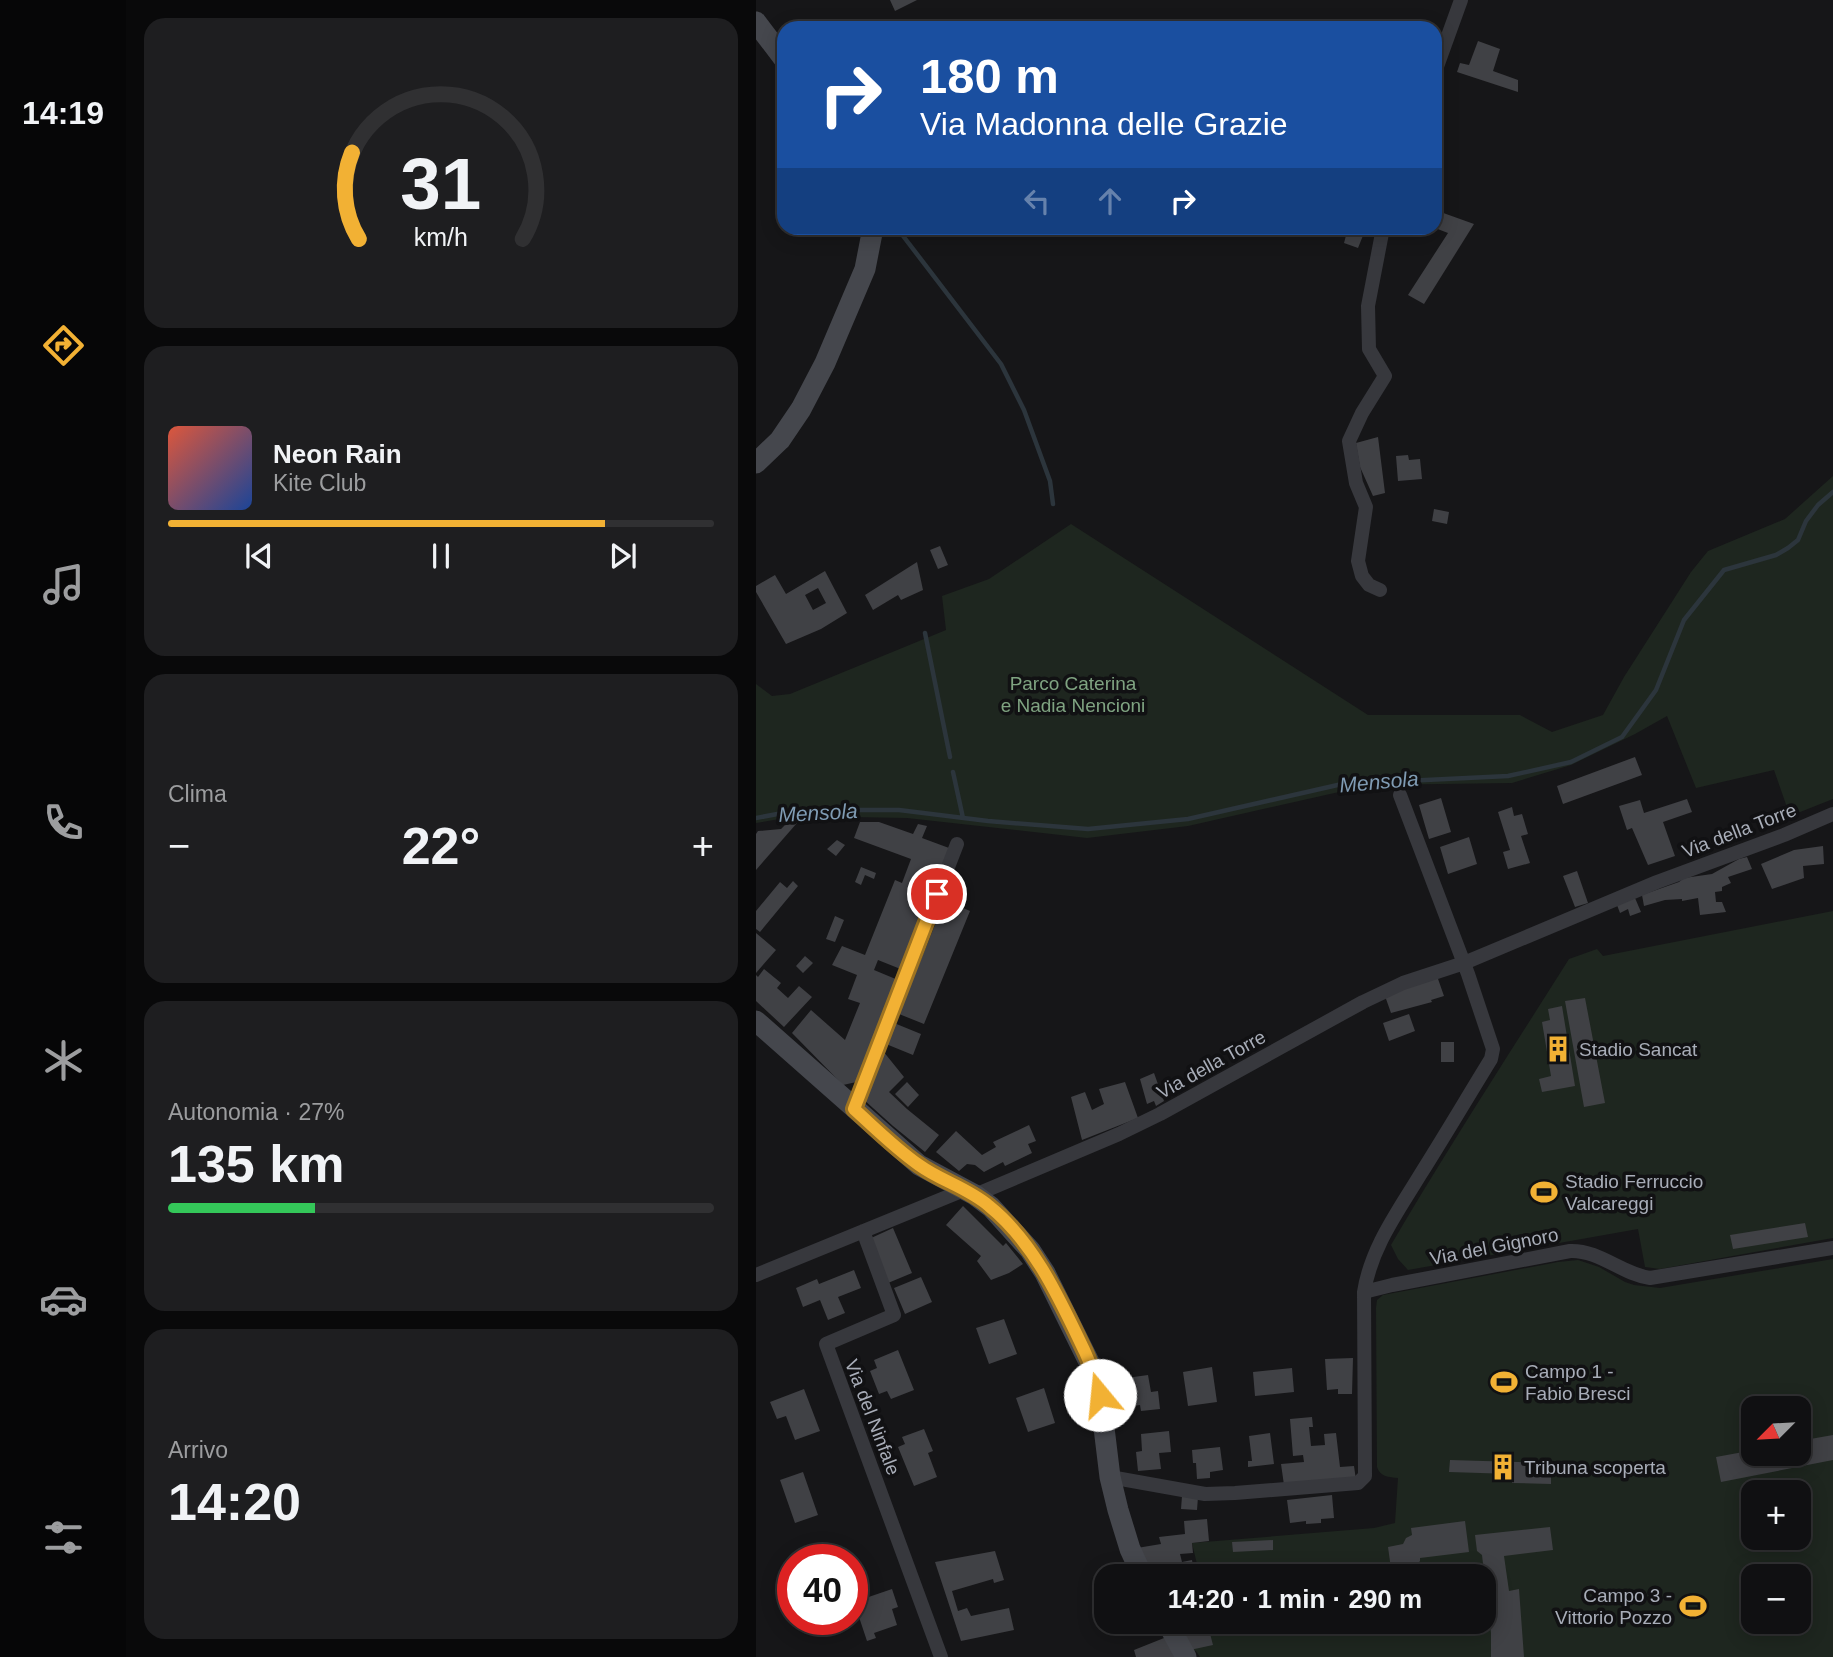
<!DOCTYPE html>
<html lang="it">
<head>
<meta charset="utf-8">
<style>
	body { margin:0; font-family:Arial,sans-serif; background:#1e1e20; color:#f1f3f6; height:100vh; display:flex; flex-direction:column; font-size:26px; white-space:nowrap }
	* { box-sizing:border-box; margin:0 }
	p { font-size:23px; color:#9c9d9f }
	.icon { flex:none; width:38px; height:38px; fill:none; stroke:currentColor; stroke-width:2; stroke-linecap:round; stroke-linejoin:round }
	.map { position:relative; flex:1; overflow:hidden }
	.sheet { display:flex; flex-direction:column; gap:18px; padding:18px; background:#09090a; width:630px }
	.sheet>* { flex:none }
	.hud { position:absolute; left:21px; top:21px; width:665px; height:214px; border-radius:21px; box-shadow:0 4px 18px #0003,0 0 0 2px #303032; background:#1a4fa0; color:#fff; overflow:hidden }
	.needle { width:46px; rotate:246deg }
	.fabs { position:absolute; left:985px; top:1396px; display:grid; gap:14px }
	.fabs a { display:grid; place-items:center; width:70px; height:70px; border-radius:14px; background:#101012; box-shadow:0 4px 18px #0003,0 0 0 2px #303032; font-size:35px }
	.speed { position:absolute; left:21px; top:1544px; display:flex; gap:14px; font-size:35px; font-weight:700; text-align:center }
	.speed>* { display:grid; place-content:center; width:91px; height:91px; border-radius:50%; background:#101012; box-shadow:0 4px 18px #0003,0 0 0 2px #303032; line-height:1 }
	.speed .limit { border:10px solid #d22; background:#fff; color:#111 }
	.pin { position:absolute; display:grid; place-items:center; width:60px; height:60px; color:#fff; margin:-30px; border:4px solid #fff; border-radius:50%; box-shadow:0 2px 7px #0007 }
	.me { position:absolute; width:77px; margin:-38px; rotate:343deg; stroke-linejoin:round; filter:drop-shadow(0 0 5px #0008) }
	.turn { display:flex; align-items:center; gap:24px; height:147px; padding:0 28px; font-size:32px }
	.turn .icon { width:91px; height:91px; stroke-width:2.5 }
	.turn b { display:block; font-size:49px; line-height:60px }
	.lanes { display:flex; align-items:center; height:66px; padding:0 28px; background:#0003; justify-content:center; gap:35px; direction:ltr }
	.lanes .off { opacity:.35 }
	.big { font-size:52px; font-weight:800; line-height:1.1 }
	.sheet .widget { flex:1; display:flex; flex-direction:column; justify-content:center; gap:10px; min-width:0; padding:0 24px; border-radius:21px; background:#1e1e20 }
	.sheet .dial { align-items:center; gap:0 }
	.dial svg { height:182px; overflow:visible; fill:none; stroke:#303032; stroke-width:7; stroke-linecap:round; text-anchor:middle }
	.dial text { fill:#f1f3f6; stroke:none }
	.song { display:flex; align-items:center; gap:21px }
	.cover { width:84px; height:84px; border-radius:10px; background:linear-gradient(135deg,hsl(10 70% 55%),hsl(220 70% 35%)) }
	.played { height:7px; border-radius:4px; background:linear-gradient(90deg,#f2b134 80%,#303032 80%) }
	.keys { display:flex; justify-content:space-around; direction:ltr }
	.heat { display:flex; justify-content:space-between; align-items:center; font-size:38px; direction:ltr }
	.charge { height:10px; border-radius:5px; background:linear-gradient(90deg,#34c759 27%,#303032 0) }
	.trip { position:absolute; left:338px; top:1564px; width:402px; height:70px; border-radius:21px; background:#101012; box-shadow:0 4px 18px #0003,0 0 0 2px #303032; font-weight:800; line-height:70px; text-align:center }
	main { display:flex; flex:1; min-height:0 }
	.menu { display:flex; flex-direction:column; width:126px; justify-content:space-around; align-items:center; background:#060607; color:#9c9d9f }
	.menu .icon { width:49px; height:49px }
	.menu .current { color:#f2b134 }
	.menu b { font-size:32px; color:#f1f3f6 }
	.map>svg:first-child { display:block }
	.green { fill:#1e261f; fill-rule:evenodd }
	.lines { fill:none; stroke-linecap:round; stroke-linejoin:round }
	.stream { stroke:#2c353c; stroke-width:4.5 }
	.building { fill:#404145; fill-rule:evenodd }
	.street { stroke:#37383d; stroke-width:14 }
	.secondary { stroke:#45474d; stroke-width:21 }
	.route-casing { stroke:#9d7322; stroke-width:18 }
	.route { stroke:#f2b134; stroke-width:12 }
	.labels { text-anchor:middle; stroke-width:7; stroke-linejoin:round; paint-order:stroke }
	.park-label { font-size:19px; fill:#7fa381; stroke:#111113 }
	.street-label { font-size:19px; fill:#a8adb8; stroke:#111113 }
	.poi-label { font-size:19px; fill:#a8adb8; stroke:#111113; text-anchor:start }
	.water-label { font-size:21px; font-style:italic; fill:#7f9bb3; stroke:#111113 }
</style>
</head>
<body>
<main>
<nav class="menu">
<b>14:19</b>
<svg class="icon current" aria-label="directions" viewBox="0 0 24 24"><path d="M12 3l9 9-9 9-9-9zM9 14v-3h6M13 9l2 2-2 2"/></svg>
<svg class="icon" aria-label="music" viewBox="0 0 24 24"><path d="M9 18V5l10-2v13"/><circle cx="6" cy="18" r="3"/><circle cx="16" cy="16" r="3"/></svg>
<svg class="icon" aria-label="phone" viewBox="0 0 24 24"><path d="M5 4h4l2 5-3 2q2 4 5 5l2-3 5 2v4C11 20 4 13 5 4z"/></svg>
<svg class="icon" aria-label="climate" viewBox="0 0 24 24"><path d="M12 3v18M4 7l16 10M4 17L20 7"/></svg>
<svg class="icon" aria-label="car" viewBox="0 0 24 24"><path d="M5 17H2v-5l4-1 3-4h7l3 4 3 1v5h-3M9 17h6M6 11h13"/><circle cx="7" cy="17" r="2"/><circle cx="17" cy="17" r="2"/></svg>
<svg class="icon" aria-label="filters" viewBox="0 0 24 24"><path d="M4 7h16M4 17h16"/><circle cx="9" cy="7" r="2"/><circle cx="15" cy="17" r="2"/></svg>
</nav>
<section class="sheet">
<div class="widget dial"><svg viewBox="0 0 100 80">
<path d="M14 69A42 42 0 1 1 86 69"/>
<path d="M14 69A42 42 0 0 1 11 31" stroke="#f2b134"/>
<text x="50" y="56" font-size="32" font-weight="700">31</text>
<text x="50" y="72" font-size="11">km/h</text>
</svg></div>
<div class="widget">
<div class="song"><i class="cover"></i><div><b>Neon Rain</b><p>Kite Club</p></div></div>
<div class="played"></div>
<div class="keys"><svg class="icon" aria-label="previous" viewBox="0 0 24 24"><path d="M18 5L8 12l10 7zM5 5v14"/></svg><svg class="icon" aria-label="pause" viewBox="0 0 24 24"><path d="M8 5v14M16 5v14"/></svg><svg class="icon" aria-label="next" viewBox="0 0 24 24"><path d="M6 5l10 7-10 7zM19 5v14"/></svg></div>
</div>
<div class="widget"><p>Clima</p>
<div class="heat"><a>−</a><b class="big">22°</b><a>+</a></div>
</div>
<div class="widget"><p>Autonomia · 27%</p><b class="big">135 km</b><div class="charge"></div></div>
<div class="widget"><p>Arrivo</p><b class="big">14:20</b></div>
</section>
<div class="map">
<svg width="1077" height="1657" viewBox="0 0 1077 1657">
	<rect width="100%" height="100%" fill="#161618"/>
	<path class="green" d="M 1077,476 L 1077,799 L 1034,816 L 1018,770 L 940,788 L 911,716 L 879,734 L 815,765 L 756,783 L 614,785 L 432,826 L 331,838 L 151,818 L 41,816 L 0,823 L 0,684 L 16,696 L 34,694 L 190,630 L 186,596 L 233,579 L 315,524 L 612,715 L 764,715 L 796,732 L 847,715 L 868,677 L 935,572 L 952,551 L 1029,519 Z
		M 1077,911 L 1077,1238 L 904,1269 L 889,1267 L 882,1229 L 652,1270 L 642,1259 L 635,1245 C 692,1148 753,1054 813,959 L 841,949 L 847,956 Z
		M 1077,1259 L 1077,1657 L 444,1657 L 440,1651 L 434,1650 L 425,1622 L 728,1622 L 728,1577 L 444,1577 L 436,1543 L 618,1528 L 639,1523 L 642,1478 C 633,1477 624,1477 621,1467 L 620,1308 L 621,1300 L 627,1295 L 802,1262 L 822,1260 L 843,1267 L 869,1282 L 878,1285 L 904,1288 ZM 998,1409 L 1043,1409 L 1043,1454 L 998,1454 ZM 998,1493 L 1043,1493 L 1043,1538 L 998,1538 ZM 998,1577 L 1043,1577 L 1043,1622 L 998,1622 Z"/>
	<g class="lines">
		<path class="stream" d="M 141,228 L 245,364 L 268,410 L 294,481 L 297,504
			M 169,633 L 194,757
			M 197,772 L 207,818
			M 0,818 L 43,810 L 143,810 L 232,821 L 332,829 L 432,819 L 608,779 L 649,781 L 752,776 L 815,762 L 866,737 L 900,690 L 928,620 L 968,570 L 1020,555 L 1032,548 L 1042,540 L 1050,521 L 1062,505 L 1077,492"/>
	</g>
	<path class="building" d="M 134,0 L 161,0 L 139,11 Z
		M 722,41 L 744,49 L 737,71 L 762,80 L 762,92 L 701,72 L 704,63 L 713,65 Z
		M 679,210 L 718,224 L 668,304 L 652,295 L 692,233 L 679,228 Z
		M 592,228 L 619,228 L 618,235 L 608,233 L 602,248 L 588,243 Z
		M 622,437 L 629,493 L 617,496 L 604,467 L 600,443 Z
		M 652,455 L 653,460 L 664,459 L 666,479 L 642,481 L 640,456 Z
		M 678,509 L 693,512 L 691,524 L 676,521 Z
		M 184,546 L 192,565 L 182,569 L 174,550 Z
		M 161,562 L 167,590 L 145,600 L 142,595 L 117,610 L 109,595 Z
		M 69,571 L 91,613 L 65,629 L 30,644 L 0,592 L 0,586 L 19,575 L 30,594 ZM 62,588 L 70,603 L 57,610 L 49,595 Z
		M 879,757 L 886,775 L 807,804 L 801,786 Z
		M 685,798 L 695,832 L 673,839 L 663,805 Z
		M 931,799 L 936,812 L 907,822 L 919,856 L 892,865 L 876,828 L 871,830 L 863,806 L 884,800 L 888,813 Z
		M 756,807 L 758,816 L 766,814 L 772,834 L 765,836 L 774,863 L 752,869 L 747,852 L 754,850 L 742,812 Z
		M 104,822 L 123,822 L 157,834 L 162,824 L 171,826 L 166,838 L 193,848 L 147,970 L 122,960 L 118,970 L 142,980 L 105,1081 L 87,1085 L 36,1033 L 55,1010 L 89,1040 L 104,1003 L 92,999 L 101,975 L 76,965 L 86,946 L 109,955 L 139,880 L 146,883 L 155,859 L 98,838 Z
		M 41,823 L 0,870 L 0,834 L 2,831 L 25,829 L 30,824 Z
		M 713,837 L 721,864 L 692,874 L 684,847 Z
		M 81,840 L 89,845 L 80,856 L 71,849 Z
		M 1067,846 L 1068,864 L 1047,866 L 1048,878 L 1016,889 L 1005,864 L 1038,850 Z
		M 991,857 L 996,869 L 972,877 L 975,883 L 966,887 L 966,891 L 959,892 L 960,902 L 966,902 L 970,912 L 944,915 L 942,898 L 926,901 L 926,899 L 909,900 L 888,906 L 886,895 L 923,882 L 928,878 L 956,874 L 983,859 Z
		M 105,867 L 120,873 L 118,879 L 109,875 L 105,885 L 99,882 Z
		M 821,871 L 832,903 L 819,907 L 807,876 Z
		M 37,881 L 42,886 L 4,932 L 0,929 L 0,911 L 24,882 L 31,888 Z
		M 879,898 L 885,912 L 874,916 L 872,909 L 864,913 L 861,905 Z
		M 189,900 L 214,911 L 168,1024 L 143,1014 Z
		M 79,916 L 88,920 L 79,942 L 70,939 Z
		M 0,933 L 20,950 L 0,973 Z
		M 49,956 L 57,963 L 47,973 L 40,966 Z
		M 8,969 L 25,983 L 21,988 L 32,998 L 43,986 L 56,997 L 28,1027 L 0,1001 L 0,975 L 2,977 Z
		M 681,976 L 688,996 L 675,1000 L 676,1002 L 635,1013 L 629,996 Z
		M 829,998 L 849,1103 L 828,1107 L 809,1001 Z
		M 806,1006 L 819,1086 L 786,1092 L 783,1079 L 795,1076 L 786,1022 L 794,1020 L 792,1009 Z
		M 653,1014 L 659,1031 L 633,1041 L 627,1023 Z
		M 138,1023 L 165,1034 L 157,1055 L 130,1044 Z
		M 685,1042 L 698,1042 L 698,1062 L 685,1062 Z
		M 127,1051 L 148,1077 L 133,1092 L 151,1109 L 183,1135 L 169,1152 L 137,1126 L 107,1099 Z
		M 398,1073 L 408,1101 L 400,1106 L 398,1101 L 391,1104 L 384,1079 Z
		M 151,1082 L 163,1095 L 152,1107 L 139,1094 Z
		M 369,1082 L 382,1118 L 326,1140 L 315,1097 L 329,1092 L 336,1110 L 348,1104 L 343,1089 Z
		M 273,1125 L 280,1141 L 272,1144 L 276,1153 L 249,1166 L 247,1162 L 228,1172 L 219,1165 L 211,1164 L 203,1171 L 180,1152 L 200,1131 L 226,1155 L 240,1147 L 237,1142 Z
		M 207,1206 L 247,1246 L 250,1243 L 267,1264 L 253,1273 L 235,1280 L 221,1261 L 225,1256 L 190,1225 Z
		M 1049,1223 L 1052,1237 L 977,1249 L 974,1235 Z
		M 137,1228 L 156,1273 L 132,1283 L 113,1239 Z
		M 98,1270 L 105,1288 L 82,1297 L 89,1313 L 72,1320 L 64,1300 L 47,1307 L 40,1288 L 61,1279 L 63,1284 Z
		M 165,1277 L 176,1302 L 149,1314 L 138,1288 Z
		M 248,1319 L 261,1354 L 233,1364 L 220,1328 Z
		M 142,1350 L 158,1390 L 135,1399 L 131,1391 L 123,1394 L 114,1371 L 121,1368 L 118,1360 Z
		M 597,1358 L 596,1394 L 582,1394 L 582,1389 L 571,1390 L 569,1359 Z
		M 456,1367 L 461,1402 L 432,1406 L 427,1372 Z
		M 536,1368 L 538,1392 L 499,1396 L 497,1372 Z
		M 392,1375 L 395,1392 L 402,1391 L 404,1409 L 385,1411 L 384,1405 L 370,1407 L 366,1405 L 363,1379 Z
		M 288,1388 L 299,1423 L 272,1432 L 260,1398 Z
		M 48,1389 L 64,1431 L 39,1440 L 30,1416 L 21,1419 L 14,1402 Z
		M 556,1417 L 557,1427 L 553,1427 L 555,1446 L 569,1445 L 568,1434 L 580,1433 L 584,1467 L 598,1466 L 600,1480 L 528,1485 L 525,1464 L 548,1462 L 547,1455 L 537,1456 L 534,1419 Z
		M 168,1429 L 177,1451 L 172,1453 L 181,1477 L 158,1486 L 142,1447 L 149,1444 L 146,1437 Z
		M 413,1431 L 415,1452 L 403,1453 L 405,1469 L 382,1471 L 380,1452 L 386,1451 L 385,1434 Z
		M 514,1433 L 518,1464 L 492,1467 L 492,1461 L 496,1461 L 493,1436 Z
		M 1077,1435 L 1077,1460 L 965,1482 L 960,1457 L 998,1450 L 998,1454 L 1043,1454 L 1043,1441 Z
		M 464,1447 L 467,1470 L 454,1472 L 454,1478 L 441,1479 L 440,1463 L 437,1463 L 436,1450 Z
		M 694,1460 L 801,1463 L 801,1475 L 795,1475 L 795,1484 L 756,1483 L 756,1474 L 693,1472 Z
		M 47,1472 L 62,1515 L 39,1523 L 24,1480 Z
		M 576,1495 L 578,1518 L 565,1519 L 565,1523 L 550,1524 L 550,1521 L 534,1523 L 531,1500 Z
		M 426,1496 L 442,1497 L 441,1510 L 425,1509 Z
		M 451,1519 L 453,1541 L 436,1543 L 437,1553 L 424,1554 L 426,1562 L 411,1566 L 412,1577 L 394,1577 L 381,1548 L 405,1544 L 403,1537 L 429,1534 L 428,1521 Z
		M 709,1521 L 713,1552 L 664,1558 L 664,1561 L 654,1573 L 636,1576 L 632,1547 L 647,1544 L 650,1538 L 656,1535 L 655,1528 Z
		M 794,1527 L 797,1550 L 748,1556 L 753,1591 L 763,1589 L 768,1657 L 735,1657 L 735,1633 L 726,1555 L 721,1551 L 719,1535 Z
		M 517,1540 L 517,1550 L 477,1552 L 476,1542 Z
		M 239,1551 L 248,1580 L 238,1583 L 237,1579 L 196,1591 L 202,1611 L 211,1608 L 215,1616 L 253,1608 L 258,1630 L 205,1641 L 179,1562 Z
		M 436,1560 L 439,1577 L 416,1577 L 428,1572 L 426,1562 Z
		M 136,1589 L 142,1607 L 136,1609 L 141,1625 L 118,1633 L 120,1638 L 111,1641 L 98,1602 Z
		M 426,1622 L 451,1622 L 457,1645 L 434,1650 Z
		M 413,1636 L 424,1657 L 380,1657 L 378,1650 Z"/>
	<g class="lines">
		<path class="street" d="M 679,72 L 705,0
			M 624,590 L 613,585 L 606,576 L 602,561 L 610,507 L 600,483 L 593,441 L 606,413 L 629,376 L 613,349 L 612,306 L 627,228
			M 98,1109 L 201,844
			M 219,1195 L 363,1134 L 404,1114 L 607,1002 L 647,983 L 708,963 L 901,882 L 1028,835 L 1077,814
			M 107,1231 L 138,1315 L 70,1344 L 185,1657
			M 0,1275 L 208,1190
			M 608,1292 L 636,1285 L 814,1251 C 844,1250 865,1274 894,1278 L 1077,1248
			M 354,1477 L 449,1494 L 479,1493 L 602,1483 L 609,1476 L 608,1292 C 615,1248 641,1213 664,1175 C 688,1137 711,1098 735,1059 L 737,1049 L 712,974 L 644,795"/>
		<path class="secondary" d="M 0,22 L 28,59
			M 0,463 L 24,440 L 45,409 L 69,363 L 109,269 L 117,228
			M 0,1021 L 163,1165 L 219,1195 L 235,1207 L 274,1250 L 289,1273 L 335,1366 L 344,1395 L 354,1477 L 362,1510 L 374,1549 L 387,1577
			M 411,1622 L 430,1657"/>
	</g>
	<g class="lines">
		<g class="route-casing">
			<path id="route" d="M 181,894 L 98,1109 C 119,1128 140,1149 163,1165 C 185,1181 212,1188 233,1206 C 279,1243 304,1300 329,1352 L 335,1366 L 344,1395"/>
		</g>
		<use href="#route" class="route"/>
	</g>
	<defs>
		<g id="building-bare" transform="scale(2.1)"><path d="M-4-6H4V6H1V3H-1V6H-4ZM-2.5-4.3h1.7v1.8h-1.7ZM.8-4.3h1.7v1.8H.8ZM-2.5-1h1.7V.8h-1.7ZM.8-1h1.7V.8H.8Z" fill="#f2b134" stroke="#111113" stroke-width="2.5" paint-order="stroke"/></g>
		<g id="stadium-bare" transform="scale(2.1)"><path d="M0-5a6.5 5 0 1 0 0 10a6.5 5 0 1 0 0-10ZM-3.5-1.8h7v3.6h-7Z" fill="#f2b134" stroke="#111113" stroke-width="2.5" paint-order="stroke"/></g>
	</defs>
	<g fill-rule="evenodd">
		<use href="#building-bare" x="802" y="1049"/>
		<use href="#stadium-bare" x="788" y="1192"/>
		<use href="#stadium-bare" x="748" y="1382"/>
		<use href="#building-bare" x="747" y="1467"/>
		<use href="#stadium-bare" x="937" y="1606"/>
	</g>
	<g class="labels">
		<g class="park-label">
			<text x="317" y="690">Parco Caterina<tspan x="317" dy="22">e Nadia Nencioni</tspan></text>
		</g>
		<g class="street-label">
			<text transform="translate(983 830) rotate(-21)" y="7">Via della Torre</text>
			<text transform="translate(455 1064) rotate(-29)" y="7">Via della Torre</text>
			<text transform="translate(738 1246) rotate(-11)" y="7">Via del Gignoro</text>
			<text transform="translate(117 1417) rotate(69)" y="7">Via del Ninfale</text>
		</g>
		<g class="poi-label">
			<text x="823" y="1056">Stadio Sancat</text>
			<text x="809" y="1188">Stadio Ferruccio<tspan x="809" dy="22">Valcareggi</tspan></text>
			<text x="769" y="1378">Campo 1 -<tspan x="769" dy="22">Fabio Bresci</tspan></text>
			<text x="768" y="1474">Tribuna scoperta</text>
			<text x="916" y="1602" text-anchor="end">Campo 3 -<tspan x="916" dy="22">Vittorio Pozzo</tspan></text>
		</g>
		<g class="water-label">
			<text transform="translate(623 782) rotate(-5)" y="7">Mensola</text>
			<text transform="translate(62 813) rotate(-3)" y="7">Mensola</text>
		</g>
	</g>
</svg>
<div class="fabs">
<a><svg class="needle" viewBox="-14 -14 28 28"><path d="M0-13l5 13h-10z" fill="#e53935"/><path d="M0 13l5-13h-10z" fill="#9c9d9f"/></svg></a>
<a>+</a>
<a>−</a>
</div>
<div class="speed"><div class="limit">40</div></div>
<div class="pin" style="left:181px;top:894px;background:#d93025"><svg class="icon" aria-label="arrive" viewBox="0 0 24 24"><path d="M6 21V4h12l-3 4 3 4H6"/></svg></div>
<svg class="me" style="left:344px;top:1395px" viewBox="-20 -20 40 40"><circle r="19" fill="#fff"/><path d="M0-13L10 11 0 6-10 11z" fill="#f2b134"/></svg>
<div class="trip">14:20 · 1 min · 290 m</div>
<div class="hud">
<div class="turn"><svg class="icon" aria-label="right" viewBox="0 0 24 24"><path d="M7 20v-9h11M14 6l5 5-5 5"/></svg><div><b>180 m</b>Via Madonna delle Grazie</div></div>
<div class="lanes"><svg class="icon off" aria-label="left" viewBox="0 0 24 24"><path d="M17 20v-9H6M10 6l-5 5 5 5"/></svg><svg class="icon off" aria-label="ahead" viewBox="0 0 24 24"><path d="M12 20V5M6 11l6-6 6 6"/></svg><svg class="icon" aria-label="right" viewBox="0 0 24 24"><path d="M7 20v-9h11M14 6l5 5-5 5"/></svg></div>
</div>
</div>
</main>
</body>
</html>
